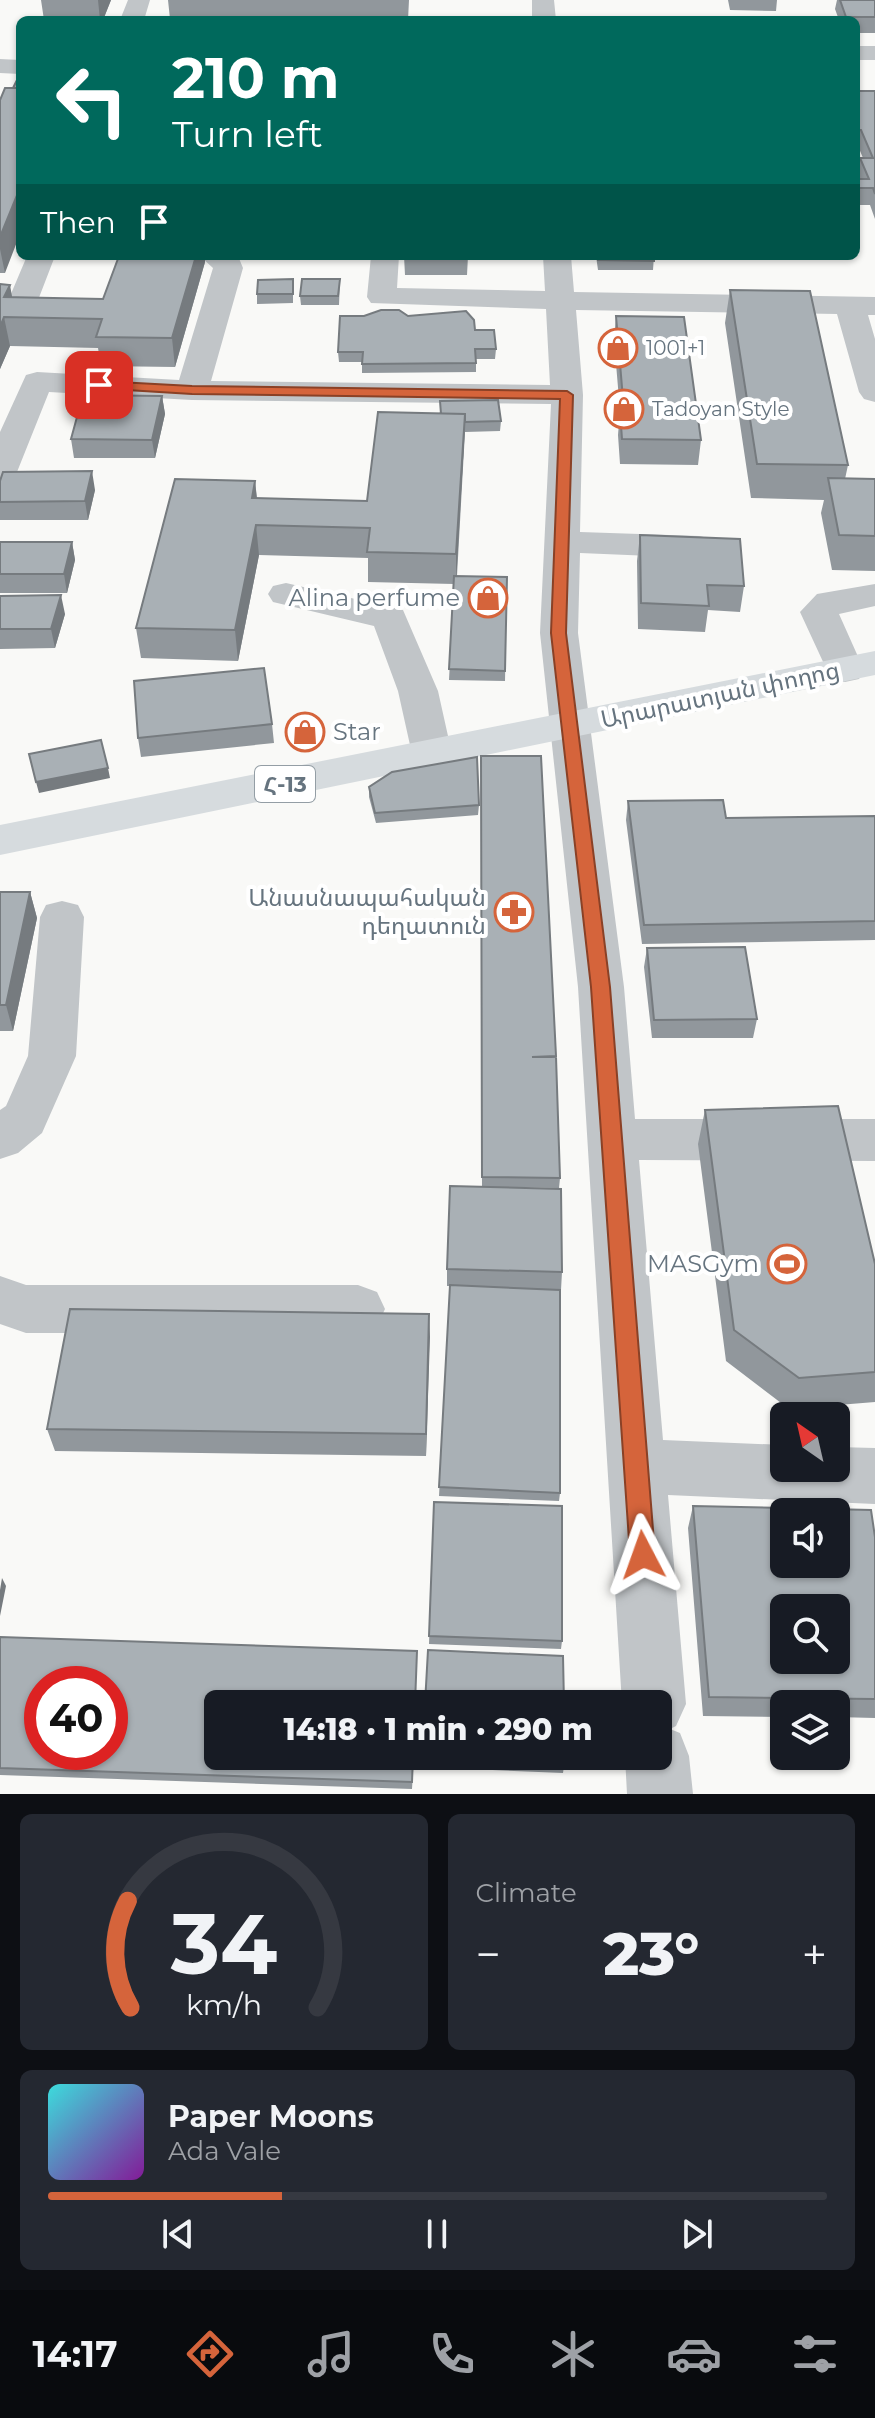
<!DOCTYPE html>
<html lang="en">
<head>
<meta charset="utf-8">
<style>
	body { margin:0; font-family:Montserrat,"Noto Sans Armenian",sans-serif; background:#242831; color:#f1f3f6; height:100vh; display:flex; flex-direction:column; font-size:30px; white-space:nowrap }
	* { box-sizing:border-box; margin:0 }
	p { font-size:26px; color:#9ea1a6 }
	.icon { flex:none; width:44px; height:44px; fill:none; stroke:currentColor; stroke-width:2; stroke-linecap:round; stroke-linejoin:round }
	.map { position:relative; height:1794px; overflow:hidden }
	.sheet { display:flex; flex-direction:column; gap:20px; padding:20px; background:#0d0f14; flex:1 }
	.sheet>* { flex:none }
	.banner { position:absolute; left:16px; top:16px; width:844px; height:244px; border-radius:12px; box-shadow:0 2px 6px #0004; background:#00695c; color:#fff; overflow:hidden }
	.needle { width:52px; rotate:326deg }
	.tools { position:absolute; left:770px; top:1402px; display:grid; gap:16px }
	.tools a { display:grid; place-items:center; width:80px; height:80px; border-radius:12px; background:#171b24; box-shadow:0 2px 6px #0004; font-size:40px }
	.speed { position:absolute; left:24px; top:1666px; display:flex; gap:16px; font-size:40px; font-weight:700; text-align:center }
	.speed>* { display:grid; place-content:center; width:104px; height:104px; border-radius:50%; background:#171b24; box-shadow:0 2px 6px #0004; line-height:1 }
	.speed .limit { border:12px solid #d22; background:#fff; color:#111 }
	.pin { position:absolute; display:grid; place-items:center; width:68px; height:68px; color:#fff; margin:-34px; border-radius:16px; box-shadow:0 4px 12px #0006 }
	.me { position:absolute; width:88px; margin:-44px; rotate:356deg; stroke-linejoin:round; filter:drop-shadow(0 0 6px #0008) }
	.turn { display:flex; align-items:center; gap:28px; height:168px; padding:0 24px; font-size:36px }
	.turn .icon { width:104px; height:104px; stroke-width:2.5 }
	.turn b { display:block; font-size:56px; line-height:68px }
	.then { display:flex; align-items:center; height:76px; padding:0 24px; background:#0003; gap:16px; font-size:30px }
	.big { font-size:60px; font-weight:800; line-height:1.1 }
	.sheet .tile { flex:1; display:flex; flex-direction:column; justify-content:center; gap:12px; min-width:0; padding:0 28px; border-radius:12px; background:#242831 }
	.sheet .dial { align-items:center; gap:0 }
	.dial svg { height:208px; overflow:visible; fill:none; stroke:#363941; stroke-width:7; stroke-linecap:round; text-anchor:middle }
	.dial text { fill:#f1f3f6; stroke:none }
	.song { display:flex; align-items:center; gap:24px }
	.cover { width:96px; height:96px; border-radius:12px; background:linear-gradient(135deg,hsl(180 70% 55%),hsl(290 70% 35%)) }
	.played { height:8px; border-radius:4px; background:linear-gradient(90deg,#d5643b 30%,#363941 30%) }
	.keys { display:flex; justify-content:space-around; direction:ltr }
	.heat { display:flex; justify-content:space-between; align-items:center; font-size:44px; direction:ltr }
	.sheet .tiles { flex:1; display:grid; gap:20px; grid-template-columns:1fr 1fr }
	.tile:last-child { grid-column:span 2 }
	.trip { position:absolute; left:204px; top:1690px; width:468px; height:80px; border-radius:12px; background:#171b24; box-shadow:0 2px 6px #0004; font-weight:800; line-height:80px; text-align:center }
	.tabs { display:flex; height:128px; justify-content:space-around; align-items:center; background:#090b0e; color:#9ea1a6 }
	.tabs .icon { width:56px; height:56px }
	.tabs .active { color:#d5643b }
	.tabs b { font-size:36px; color:#f1f3f6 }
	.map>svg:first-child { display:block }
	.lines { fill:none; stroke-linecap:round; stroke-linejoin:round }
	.minor { fill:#c1c5c8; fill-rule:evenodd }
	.major { fill:#d6dbde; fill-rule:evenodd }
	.wall { fill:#91979c }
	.shaded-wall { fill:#767b7f }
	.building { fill:#a9b0b5; stroke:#767b7f; stroke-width:2; fill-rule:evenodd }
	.route { fill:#d5643b; stroke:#8a4126; stroke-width:2 }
	.labels { text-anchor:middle; stroke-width:8; stroke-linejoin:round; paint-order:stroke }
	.far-poi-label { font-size:20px; fill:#66747f; stroke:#fff; text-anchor:start }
	.shield { fill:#fff; stroke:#949ea5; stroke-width:2 }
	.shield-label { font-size:22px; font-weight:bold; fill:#66747f }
	.poi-label { font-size:24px; fill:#66747f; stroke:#fff; text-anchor:end }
	.street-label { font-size:24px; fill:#66747f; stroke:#fff }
</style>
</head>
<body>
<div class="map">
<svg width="875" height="1794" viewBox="0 0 875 1794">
	<rect width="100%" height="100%" fill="#f9f9f7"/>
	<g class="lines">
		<path class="minor" d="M 128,0 L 150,0 L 144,20 L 120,20 Z
			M 532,0 L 554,0 L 556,20 L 532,20 Z
			M 856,46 L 875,46 L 875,60 L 856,60 Z
			M 0,59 L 20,60 L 20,74 L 0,73 Z
			M 27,256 L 55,256 L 35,308 L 31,314 L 20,317 L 9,314 L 5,308 Z
			M 200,256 L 238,256 L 243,268 L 211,381 L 550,385 L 546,309 L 371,303 L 367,297 L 371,256 L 399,256 L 397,288 L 545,291 L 543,256 L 571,256 L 574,292 L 875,297 L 875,315 L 868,315 L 875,339 L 875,402 L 864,399 L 859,392 L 837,314 L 576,310 L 583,395 L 580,532 L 699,536 L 712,539 L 717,547 L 712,555 L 699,558 L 580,553 L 578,633 L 624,987 L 635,1119 L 875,1119 L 875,1161 L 639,1160 L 663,1440 L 784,1445 L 784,1468 L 836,1468 L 836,1447 L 875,1448 L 875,1504 L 668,1495 L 686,1704 L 676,1726 L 670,1729 L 680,1733 L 689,1756 L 693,1794 L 627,1794 L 625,1756 L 658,1756 L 658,1704 L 622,1704 L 578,987 L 540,633 L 551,404 L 192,400 L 49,392 L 17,472 L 12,479 L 0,482 L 0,432 L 26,375 L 37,372 L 179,380 L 213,268 Z
			M 286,583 L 403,610 L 438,691 L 452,754 L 446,764 L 432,768 L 418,764 L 412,754 L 398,691 L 374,626 L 273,602 L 268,594 L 273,586 Z
			M 875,584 L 875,606 L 839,614 L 864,670 L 859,679 L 845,682 L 831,679 L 800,612 L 817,594 Z
			M 62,901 L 78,905 L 84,917 L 76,1056 L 42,1133 L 18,1153 L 0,1159 L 0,1110 L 6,1106 L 28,1056 L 40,917 L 46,905 Z
			M 0,1276 L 26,1285 L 358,1285 L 377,1292 L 385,1309 L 377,1326 L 358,1333 L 26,1333 L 0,1324 Z"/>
		<path class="major" d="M 875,651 L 875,675 L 0,855 L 0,825 Z"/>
	</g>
	<path class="wall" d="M 41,0 L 111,0 L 103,20 L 44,20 Z
		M 168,0 L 409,0 L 408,20 L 170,19 Z
		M 728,0 L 777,0 L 776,11 L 730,10 Z
		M 837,0 L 875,0 L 875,33 L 856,33 L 856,20 L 839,20 L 835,9 Z
		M 13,88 L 5,273 L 0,273 L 0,100 Z
		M 856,91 L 875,91 L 875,219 L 870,205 L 856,205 L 856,179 L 859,179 L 857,175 L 860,158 L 863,158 L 858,146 L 856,146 Z
		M 404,256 L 468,256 L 467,275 L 405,275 Z
		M 596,256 L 654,256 L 653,270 L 598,270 Z
		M 205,262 L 175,367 L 101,366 L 98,348 L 10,346 L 0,369 L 0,284 L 12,298 L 103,299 Z
		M 293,279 L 293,303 L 257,304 L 257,294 Z
		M 340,279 L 339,305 L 301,305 L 300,296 Z
		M 730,290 L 848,465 L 845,479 L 875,479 L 875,571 L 832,570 L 821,513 L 824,500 L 751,498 L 725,323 Z
		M 408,316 L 475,330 L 496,349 L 495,359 L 476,359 L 476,372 L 362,373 L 362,362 L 339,362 L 338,352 Z
		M 616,316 L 701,440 L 698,465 L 620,464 L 618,435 L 620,411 L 614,340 Z
		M 162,396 L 165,414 L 155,458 L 74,458 L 71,439 Z
		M 440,401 L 501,421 L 500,431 L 465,432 L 457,576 L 507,577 L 505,681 L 449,680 L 454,584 L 368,582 L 368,558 L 259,555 L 238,661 L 141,658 L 136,628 L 255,481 L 257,498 L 367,501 L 441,414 Z
		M 0,481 L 95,490 L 88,520 L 0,520 Z
		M 640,535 L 744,586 L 740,612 L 708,610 L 705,632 L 638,629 L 637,561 Z
		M 0,542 L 72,542 L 75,560 L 67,593 L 0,593 Z
		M 0,596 L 65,614 L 55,648 L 0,649 Z
		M 272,724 L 274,743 L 141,757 L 138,738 Z
		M 481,756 L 556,1056 L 560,1178 L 559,1188 L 482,1187 Z
		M 369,787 L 479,805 L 478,815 L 376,823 L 369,797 Z
		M 628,801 L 726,818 L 875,816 L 875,940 L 642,944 L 626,820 Z
		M 0,892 L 30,892 L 37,918 L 13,1031 L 0,1031 Z
		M 647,948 L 757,1019 L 753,1038 L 652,1038 L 644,967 Z
		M 705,1110 L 875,1264 L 875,1402 L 789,1409 L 726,1361 L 698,1144 Z
		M 447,1269 L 562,1272 L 561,1290 L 519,1288 L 560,1493 L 559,1501 L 439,1496 L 450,1286 L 447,1286 Z
		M 429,1314 L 426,1456 L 55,1451 L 47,1429 Z
		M 434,1502 L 562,1641 L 561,1649 L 429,1644 Z
		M 693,1506 L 875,1537 L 875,1718 L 836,1717 L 836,1704 L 784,1704 L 784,1717 L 703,1716 L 688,1528 Z
		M 0,1637 L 414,1756 L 412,1789 L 0,1775 Z
		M 423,1756 L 564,1766 L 563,1773 L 423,1767 Z"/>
	<path class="shaded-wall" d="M 98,0 L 111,0 L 103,20 L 100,20 Z
		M 20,188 L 20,234 L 5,273 L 0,249 L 0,237 Z
		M 196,256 L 205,256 L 205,262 L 175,367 L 172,338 Z
		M 10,285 L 15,313 L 4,297 Z
		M 4,317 L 10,346 L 0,369 L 0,327 Z
		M 162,396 L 165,414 L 155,458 L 152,440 Z
		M 465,414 L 464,443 L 456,584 L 456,554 Z
		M 92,471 L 95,490 L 88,520 L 85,501 Z
		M 255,481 L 258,511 L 252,498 Z
		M 256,525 L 259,555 L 238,661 L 235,630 Z
		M 72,542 L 75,560 L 67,593 L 64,574 Z
		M 61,595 L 65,614 L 55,648 L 51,629 Z
		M 108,768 L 110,778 L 39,793 L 36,782 Z
		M 30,892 L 37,918 L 13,1031 L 6,1005 Z
		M 429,1314 L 430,1337 L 426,1456 L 426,1434 Z
		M 2,1578 L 6,1586 L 0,1616 L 0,1590 Z"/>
	<path class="building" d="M 840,0 L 875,0 L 875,17 L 846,17 Z
		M 20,74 L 20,88 L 13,88 Z
		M 5,88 L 20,88 L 20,188 L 0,237 L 0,100 Z
		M 856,91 L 875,91 L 875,194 L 873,188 L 856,188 L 856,179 L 869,179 L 860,158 L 873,158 L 861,130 L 856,130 Z
		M 119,256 L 196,256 L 172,338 L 96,337 L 102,319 L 4,317 L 0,327 L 0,284 L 10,285 L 4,297 L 103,299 Z
		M 598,256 L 654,256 L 654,261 L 598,260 Z
		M 293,279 L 293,294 L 257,294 L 258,280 Z
		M 302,279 L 340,279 L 338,296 L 300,296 Z
		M 730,290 L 810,291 L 848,465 L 757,464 Z
		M 381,310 L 399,310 L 408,316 L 466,311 L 474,320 L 475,330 L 494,330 L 496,349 L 475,349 L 476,363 L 362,364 L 363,352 L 338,352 L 340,316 L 364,316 Z
		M 616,316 L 684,317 L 701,440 L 622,439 L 620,411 L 633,411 L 632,399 L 623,399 Z
		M 83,395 L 162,396 L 152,440 L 71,439 Z
		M 498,400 L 501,421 L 465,422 L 465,414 L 441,414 L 440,401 Z
		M 378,412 L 465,414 L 456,554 L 367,552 L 370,528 L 256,525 L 235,630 L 136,628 L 175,479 L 255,481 L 252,498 L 367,501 Z
		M 92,471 L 85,501 L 0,502 L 0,481 L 3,472 Z
		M 828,478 L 875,479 L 875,536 L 839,535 Z
		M 640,535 L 740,539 L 744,586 L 707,585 L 709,606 L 641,603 Z
		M 0,542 L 72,542 L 64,574 L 0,574 Z
		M 454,576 L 507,577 L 505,671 L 449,669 Z
		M 61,595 L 51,629 L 0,629 L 0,596 Z
		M 264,668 L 272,724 L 138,738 L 134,681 Z
		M 101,740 L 108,768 L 36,782 L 29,754 Z
		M 481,756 L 541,756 L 556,1056 L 532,1057 L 556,1057 L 560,1178 L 482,1177 Z
		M 477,757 L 479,805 L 375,813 L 369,787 L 392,772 Z
		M 723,800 L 726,818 L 875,816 L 875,921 L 644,925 L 628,801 Z
		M 0,892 L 30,892 L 6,1005 L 0,1005 Z
		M 745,947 L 757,1019 L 654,1020 L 647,948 Z
		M 838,1106 L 875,1264 L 875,1372 L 799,1378 L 734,1330 L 705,1110 Z
		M 450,1186 L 561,1189 L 562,1272 L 447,1269 Z
		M 450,1285 L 560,1290 L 560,1493 L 439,1487 Z
		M 70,1309 L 429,1314 L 426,1434 L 47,1429 Z
		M 434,1502 L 562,1506 L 562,1641 L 429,1636 Z
		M 693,1506 L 871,1510 L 875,1537 L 875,1699 L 709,1697 ZM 784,1512 L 836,1512 L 836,1564 L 784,1564 ZM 784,1608 L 836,1608 L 836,1660 L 784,1660 Z
		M 0,1637 L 417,1651 L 415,1704 L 218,1704 L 218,1756 L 413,1756 L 412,1782 L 0,1768 ZM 42,1684 L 110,1684 L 110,1752 L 42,1752 Z
		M 428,1650 L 563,1656 L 564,1704 L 425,1704 Z
		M 423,1756 L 564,1756 L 564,1766 L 423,1760 Z"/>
	<path class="route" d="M 99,381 L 192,386 L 567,391 L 573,395 L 566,633 L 610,987 L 655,1555 L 651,1564 L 643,1568 L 634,1564 L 630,1555 L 591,987 L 551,633 L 560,399 L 192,394 L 94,388 L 92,385 Z"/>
	<defs>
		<g id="shop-ring" transform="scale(2)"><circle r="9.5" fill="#fff" stroke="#d5643b" stroke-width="1.5"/><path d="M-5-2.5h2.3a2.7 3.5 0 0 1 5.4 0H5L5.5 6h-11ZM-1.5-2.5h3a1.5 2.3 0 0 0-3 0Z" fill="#d5643b"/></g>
		<g id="pharmacy-ring" transform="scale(2)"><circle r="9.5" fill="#fff" stroke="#d5643b" stroke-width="1.5"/><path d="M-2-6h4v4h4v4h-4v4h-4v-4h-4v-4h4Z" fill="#d5643b"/></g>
		<g id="stadium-ring" transform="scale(2)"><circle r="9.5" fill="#fff" stroke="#d5643b" stroke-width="1.5"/><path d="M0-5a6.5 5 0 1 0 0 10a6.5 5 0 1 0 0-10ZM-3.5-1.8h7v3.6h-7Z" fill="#d5643b"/></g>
	</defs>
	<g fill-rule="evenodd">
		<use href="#shop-ring" x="618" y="348"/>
		<use href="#shop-ring" x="624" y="409"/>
		<use href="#shop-ring" x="488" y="598"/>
		<use href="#shop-ring" x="305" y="732"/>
		<use href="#pharmacy-ring" x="514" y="912"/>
		<use href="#stadium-ring" x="787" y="1264"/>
	</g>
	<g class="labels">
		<g class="far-poi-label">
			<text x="646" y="355">1001+1</text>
			<text x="652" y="416">Tadoyan Style</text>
		</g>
		<rect class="shield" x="255" y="766" width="60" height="36" rx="6"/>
		<g class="shield-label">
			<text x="285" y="792">Հ-13</text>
		</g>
		<g class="poi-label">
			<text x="460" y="606">Alina perfume</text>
			<text x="333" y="740" text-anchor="start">Star</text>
			<text x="486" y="906">Անասնապահական<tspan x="486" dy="28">դեղատուն</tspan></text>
			<text x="759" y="1272">MASGym</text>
		</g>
		<g class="street-label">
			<text transform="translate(720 695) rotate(-12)" y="8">Արարատյան փողոց</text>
		</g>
	</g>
</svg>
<div class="tools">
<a><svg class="needle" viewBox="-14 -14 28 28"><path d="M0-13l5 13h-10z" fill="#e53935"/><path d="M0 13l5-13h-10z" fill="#9ea1a6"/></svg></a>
<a><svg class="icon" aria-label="sound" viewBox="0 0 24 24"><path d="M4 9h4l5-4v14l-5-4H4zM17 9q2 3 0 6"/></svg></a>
<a><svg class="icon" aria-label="search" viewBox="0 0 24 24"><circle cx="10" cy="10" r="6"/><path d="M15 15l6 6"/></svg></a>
<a><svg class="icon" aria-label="layers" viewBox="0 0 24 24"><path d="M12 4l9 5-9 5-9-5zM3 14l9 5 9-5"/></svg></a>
</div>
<div class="speed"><div class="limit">40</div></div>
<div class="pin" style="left:99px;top:385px;background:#d93025"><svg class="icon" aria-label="arrive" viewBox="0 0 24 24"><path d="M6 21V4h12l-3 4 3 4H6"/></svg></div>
<svg class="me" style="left:643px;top:1555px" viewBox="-20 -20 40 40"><path d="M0-17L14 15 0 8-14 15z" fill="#d5643b" stroke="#fff" stroke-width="4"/></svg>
<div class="trip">14:18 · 1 min · 290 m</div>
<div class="banner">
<div class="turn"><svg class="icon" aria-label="left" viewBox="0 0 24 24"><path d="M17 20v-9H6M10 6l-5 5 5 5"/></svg><div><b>210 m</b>Turn left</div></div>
<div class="then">Then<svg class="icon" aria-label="arrive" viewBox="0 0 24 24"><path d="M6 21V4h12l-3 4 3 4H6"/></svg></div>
</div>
</div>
<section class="sheet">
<div class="tiles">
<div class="tile dial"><svg viewBox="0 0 100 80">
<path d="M14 69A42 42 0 1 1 86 69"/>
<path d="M14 69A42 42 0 0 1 13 28" stroke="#d5643b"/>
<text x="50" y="56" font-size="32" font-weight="700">34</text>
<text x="50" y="72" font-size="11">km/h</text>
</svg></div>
<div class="tile"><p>Climate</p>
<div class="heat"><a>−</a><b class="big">23°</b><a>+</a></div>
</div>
<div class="tile">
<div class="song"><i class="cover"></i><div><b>Paper Moons</b><p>Ada Vale</p></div></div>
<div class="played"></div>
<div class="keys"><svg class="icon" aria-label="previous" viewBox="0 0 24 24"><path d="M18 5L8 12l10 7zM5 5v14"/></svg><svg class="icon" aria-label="pause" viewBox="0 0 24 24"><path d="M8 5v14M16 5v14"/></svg><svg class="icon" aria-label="next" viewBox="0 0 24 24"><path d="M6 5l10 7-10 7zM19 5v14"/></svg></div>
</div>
</div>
</section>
<nav class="tabs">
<b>14:17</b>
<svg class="icon active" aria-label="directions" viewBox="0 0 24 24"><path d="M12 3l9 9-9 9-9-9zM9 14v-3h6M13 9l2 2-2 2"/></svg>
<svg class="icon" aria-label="music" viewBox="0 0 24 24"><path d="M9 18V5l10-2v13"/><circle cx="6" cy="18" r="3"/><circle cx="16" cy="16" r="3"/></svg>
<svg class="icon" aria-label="phone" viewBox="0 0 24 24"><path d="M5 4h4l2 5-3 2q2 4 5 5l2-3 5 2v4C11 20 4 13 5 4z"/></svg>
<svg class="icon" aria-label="climate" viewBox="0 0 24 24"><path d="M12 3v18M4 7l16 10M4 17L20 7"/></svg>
<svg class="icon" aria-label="car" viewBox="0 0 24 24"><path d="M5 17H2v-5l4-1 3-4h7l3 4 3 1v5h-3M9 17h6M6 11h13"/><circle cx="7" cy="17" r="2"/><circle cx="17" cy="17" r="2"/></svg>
<svg class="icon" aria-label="filters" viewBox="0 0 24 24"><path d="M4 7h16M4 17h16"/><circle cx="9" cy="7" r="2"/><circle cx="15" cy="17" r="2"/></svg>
</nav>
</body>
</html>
